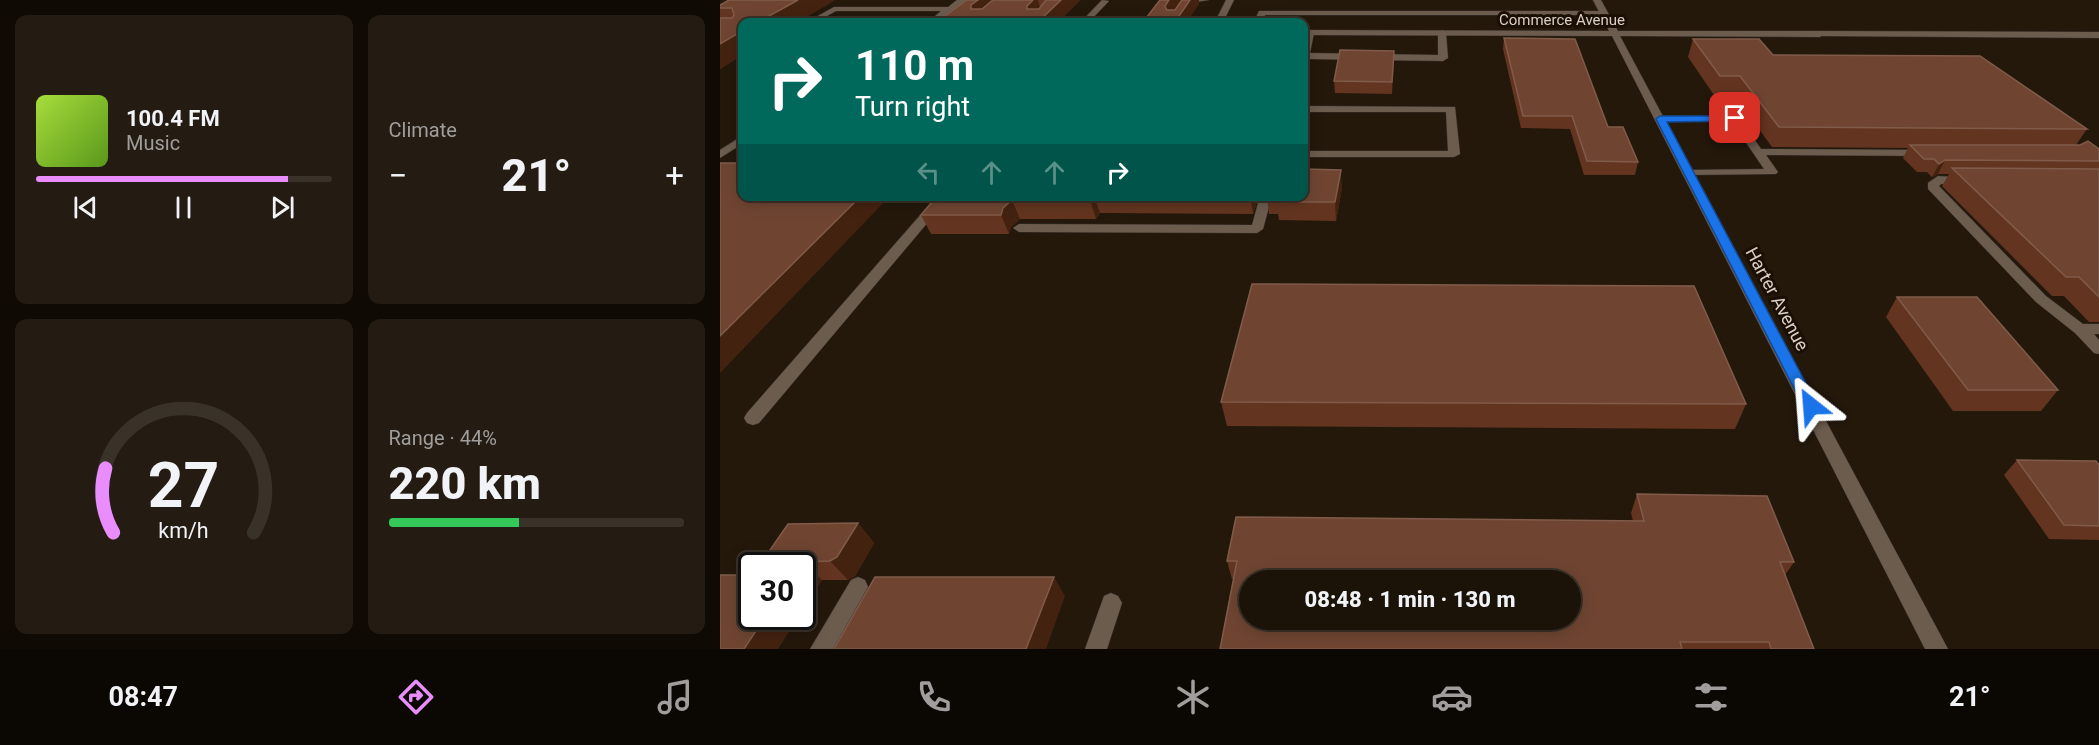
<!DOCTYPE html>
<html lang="en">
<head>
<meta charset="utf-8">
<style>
	body { margin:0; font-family:Roboto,sans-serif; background:#241b12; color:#f1f3f6; height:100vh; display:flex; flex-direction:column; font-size:22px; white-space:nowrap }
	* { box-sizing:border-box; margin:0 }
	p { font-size:20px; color:#a09e9c }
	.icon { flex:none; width:33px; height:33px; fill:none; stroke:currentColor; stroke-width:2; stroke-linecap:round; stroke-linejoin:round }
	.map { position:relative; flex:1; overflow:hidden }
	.details { display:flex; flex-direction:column; gap:15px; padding:15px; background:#0f0a04; width:720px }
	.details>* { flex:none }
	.guide { position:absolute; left:18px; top:18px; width:570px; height:183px; border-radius:12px; box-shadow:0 3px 15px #0003,0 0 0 2px #393229; background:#00695c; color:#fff; overflow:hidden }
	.speed { position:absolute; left:18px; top:552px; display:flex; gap:12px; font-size:30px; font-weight:700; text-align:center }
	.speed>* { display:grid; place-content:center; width:78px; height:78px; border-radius:50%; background:#1b1208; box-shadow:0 3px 15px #0003,0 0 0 2px #393229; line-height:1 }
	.speed .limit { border:3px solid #111; border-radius:9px; background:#fff; color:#111 }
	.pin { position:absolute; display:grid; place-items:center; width:51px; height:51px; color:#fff; margin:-26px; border-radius:12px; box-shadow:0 3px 9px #0006 }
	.me { position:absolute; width:66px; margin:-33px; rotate:332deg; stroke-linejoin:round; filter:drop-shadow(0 0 4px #0008) }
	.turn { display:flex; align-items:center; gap:21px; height:126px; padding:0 18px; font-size:27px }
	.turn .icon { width:78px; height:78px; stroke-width:2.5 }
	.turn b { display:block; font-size:42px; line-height:51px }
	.lanes { display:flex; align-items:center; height:57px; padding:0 18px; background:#0003; justify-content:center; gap:30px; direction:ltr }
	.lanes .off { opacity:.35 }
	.big { font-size:45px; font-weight:800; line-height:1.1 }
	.details .card { flex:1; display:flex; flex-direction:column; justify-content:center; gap:9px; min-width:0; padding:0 21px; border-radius:12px; background:#241b12 }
	.details .dial { align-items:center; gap:0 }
	.dial svg { height:156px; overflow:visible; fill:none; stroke:#393229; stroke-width:7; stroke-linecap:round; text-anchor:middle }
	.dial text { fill:#f1f3f6; stroke:none }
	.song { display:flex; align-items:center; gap:18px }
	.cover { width:72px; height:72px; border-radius:9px; background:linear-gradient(135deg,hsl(80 70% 55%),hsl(90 70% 35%)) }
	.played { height:6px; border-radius:3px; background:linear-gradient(90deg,#ea8dfc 85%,#393229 85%) }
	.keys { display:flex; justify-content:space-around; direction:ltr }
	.heat { display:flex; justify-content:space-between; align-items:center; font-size:33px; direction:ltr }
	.charge { height:9px; border-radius:4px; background:linear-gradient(90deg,#34c759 44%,#393229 0) }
	.details .tiles { flex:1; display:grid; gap:15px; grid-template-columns:repeat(2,1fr) }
	.trip { position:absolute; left:519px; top:570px; width:342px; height:60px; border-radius:30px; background:#1b1208; box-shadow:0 3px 15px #0003,0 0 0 2px #393229; font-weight:800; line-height:60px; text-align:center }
	.dock { display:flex; height:96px; justify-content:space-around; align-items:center; background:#0b0703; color:#a09e9c }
	.dock .icon { width:42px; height:42px }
	.dock .selected { color:#ea8dfc }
	.dock b { font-size:27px; color:#f1f3f6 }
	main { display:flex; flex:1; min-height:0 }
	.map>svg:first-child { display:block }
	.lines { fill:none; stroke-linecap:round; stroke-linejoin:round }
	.service-casing { stroke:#3a312c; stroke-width:1 }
	.minor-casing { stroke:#3a312c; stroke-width:1 }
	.service { fill:#6b5c4e; fill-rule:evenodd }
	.minor { fill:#6b5c4e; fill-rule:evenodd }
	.wall { fill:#633520 }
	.shaded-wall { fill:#442210 }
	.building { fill:#6f4532; stroke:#805b49; stroke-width:1.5; fill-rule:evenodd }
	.route { fill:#1a73e8; stroke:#114b97; stroke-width:1.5 }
	.labels { text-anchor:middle; stroke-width:6; stroke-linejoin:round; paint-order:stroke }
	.far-street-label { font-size:15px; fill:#d8cfc7; stroke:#1b0f04 }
	.street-label { font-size:18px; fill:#d8cfc7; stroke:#1b0f04 }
</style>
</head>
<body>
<main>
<section class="details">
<div class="tiles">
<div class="card">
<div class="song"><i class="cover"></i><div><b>100.4 FM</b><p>Music</p></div></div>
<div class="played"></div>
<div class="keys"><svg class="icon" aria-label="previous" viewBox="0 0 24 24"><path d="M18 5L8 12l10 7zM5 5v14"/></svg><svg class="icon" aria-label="pause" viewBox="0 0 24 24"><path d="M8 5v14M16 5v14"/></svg><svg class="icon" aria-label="next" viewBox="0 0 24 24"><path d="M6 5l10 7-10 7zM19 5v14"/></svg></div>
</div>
<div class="card"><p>Climate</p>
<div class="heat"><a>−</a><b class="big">21°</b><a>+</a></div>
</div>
<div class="card dial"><svg viewBox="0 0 100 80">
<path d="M14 69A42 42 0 1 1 86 69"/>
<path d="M14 69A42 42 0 0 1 10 36" stroke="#ea8dfc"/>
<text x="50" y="56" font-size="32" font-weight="700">27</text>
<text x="50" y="72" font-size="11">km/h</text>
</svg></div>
<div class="card"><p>Range · 44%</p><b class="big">220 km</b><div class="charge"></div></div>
</div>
</section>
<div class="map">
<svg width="1379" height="649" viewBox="0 0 1379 649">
	<rect width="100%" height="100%" fill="#24180b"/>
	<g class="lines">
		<g class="service-casing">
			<path id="service" d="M 237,0 L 246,0 L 217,22 L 208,22 L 221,11 L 116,11 L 96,22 L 87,22 L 114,7 L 228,7 Z
				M 382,0 L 389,1 L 369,22 L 361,22 Z
				M 465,0 L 489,0 L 470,3 L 458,22 L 450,22 Z
				M 506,0 L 514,0 L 503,22 L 495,22 Z
				M 539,11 L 884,11 L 888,13 L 884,15 L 545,15 L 542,22 L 534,22 Z
				M 590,30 L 594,33 L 590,53 L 718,55 L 718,33 L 722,30 L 726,33 L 728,58 L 723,61 L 588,59 L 584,61 L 586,33 Z
				M 1100,31 L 1379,32 L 1379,38 L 1097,36 L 1097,32 Z
				M 584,106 L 735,107 L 740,154 L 734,157 L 584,157 L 584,151 L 728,151 L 726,112 L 584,112 Z
				M 941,116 L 1019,117 L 1041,149 L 1206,150 L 1212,153 L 1206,156 L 1046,155 L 1058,172 L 1056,174 L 969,175 L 965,174 L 965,170 L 1044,169 L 1012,122 L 937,121 L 936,119 Z
				M 22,136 L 22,144 L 0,158 L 0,150 Z
				M 1218,176 L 1250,178 L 1250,182 L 1221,184 L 1219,186 L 1326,296 L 1363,324 L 1379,324 L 1379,334 L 1374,334 L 1379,340 L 1379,354 L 1374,353 L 1355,333 L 1316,302 L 1208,189 L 1208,183 Z
				M 217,196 L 230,196 L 39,423 L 33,425 L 27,423 L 24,418 L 27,413 Z
				M 540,196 L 552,196 L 543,229 L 537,233 L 299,232 L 293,228 L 299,224 L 532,225 Z
				M 138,577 L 145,580 L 148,587 L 113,649 L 90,649 L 131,580 Z
				M 391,593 L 398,596 L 402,603 L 387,649 L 365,649 L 384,596 Z"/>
		</g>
		<g class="minor-casing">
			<path id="minor" d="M 873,0 L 881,0 L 898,31 L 1100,31 L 1104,34 L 1100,37 L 900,36 L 1228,649 L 1205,649 L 892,36 L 584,35 L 584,30 L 889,31 Z"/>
		</g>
		<use href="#service" class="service"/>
		<use href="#minor" class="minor"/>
	</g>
	<path class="wall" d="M 115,0 L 78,22 L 22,22 L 22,55 L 0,69 L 0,5 Z
		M 247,0 L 360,0 L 338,22 Z
		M 784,38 L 888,127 L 918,162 L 915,175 L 864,175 L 850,129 L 801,128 L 783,49 Z
		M 973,39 L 1053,55 L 1367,129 L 1356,145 L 1379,149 L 1379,322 L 1369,322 L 1344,296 L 1332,296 L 1222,186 L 1229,174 L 1218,174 L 1212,177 L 1207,172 L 1197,172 L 1183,158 L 1188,148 L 1052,147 L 1014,95 L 994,95 L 968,57 Z
		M 674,51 L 672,94 L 615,93 L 614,81 Z
		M 622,188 L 616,221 L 559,220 L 558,214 L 549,214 L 547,196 L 584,196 Z
		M 217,196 L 539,196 L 533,214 L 380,213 L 376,219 L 300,219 L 291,227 L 289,234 L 211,234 L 201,215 Z
		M 1177,297 L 1338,390 L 1321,411 L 1233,411 L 1166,317 Z
		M 501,402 L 1026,404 L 1015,429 L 507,426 Z
		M 1297,460 L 1379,465 L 1379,540 L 1329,539 L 1284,475 Z
		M 917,494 L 1074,562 L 1065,575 L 1094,649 L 500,649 L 513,579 L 512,579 L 507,561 L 913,521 L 911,513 Z
		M 138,523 L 154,543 L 135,576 L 128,580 L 102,580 L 82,611 L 82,566 L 68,524 Z"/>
	<path class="shaded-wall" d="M 78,0 L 115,0 L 78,22 L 38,22 Z
		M 258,0 L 280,0 L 257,20 L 251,9 L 251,5 Z
		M 313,0 L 318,0 L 321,10 L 307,9 L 307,6 Z
		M 341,0 L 360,0 L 338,22 L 318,22 Z
		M 449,0 L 462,0 L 448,21 L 445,6 Z
		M 470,0 L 479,0 L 479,4 L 467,22 L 455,22 Z
		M 22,31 L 22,55 L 0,69 L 0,44 Z
		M 674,51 L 674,63 L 672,94 L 672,82 Z
		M 1225,160 L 1218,174 L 1212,177 L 1219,164 Z
		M 621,170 L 622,188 L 616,221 L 615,202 Z
		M 141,196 L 170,196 L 0,373 L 0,336 Z
		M 372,196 L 374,196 L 380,213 L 376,219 L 370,200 Z
		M 530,196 L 539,196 L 533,214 Z
		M 292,200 L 300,219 L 291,227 L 289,234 L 281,215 L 283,208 Z
		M 138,523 L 154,543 L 135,576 L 128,580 L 110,561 Z
		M 83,562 L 102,580 L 82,611 L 82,566 L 80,566 Z
		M 334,577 L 345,596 L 326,649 L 306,649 Z
		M 46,616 L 79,616 L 58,649 L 24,649 Z"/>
	<path class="building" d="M 9,0 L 78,0 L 38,22 L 22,22 L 22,31 L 0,44 L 0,18 L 12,18 L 14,15 L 12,8 L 0,8 L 0,5 Z
		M 247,0 L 258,0 L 251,5 L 251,9 L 262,9 L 273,0 L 313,0 L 307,6 L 307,9 L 319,9 L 326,0 L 341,0 L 318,22 L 217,22 Z
		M 440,0 L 449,0 L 445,6 L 447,10 L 455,10 L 462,0 L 470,0 L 455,22 L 423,22 Z
		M 784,38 L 855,39 L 888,127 L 903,127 L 918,162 L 867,161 L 852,116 L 803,116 Z
		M 973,39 L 1039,39 L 1053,55 L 1260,56 L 1367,129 L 1059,127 L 1020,76 L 1000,76 Z
		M 620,50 L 674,51 L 672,82 L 614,81 Z
		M 1368,141 L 1379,149 L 1379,161 L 1225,160 L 1219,164 L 1214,159 L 1204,159 L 1190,145 L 1360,145 Z
		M 0,163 L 22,163 L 22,196 L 141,196 L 0,336 Z
		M 1232,168 L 1379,169 L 1379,297 L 1359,277 L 1346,277 Z
		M 584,169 L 621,170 L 615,202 L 557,202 L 558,196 L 584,196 Z
		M 217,196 L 372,196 L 370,200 L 292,200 L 283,208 L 281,215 L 201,215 Z
		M 532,284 L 974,286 L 1026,404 L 501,402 Z
		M 1177,297 L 1257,297 L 1338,390 L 1248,390 Z
		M 1297,460 L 1376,461 L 1379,465 L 1379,526 L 1344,525 Z
		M 917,494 L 1047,496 L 1074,562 L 1060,562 L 1094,649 L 1051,649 L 1049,642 L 960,642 L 962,649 L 500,649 L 517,561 L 507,561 L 516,517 L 924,521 ZM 530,580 L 850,580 L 850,620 L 530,620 Z
		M 138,523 L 117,557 L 110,561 L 83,562 L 80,566 L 39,566 L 68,524 Z
		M 0,575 L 32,575 L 32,616 L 46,616 L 24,649 L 0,649 Z
		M 155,577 L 334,577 L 306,649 L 114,649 Z"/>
	<path class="route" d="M 940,116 L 1015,116 L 1020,118 L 1015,121 L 947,122 L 1098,406 L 1096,410 L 1085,410 L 1083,406 L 936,119 Z"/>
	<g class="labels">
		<g class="far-street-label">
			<text x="842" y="25">Commerce Avenue</text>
		</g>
		<g class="street-label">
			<text transform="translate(1057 299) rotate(62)" y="6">Harter Avenue</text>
		</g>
	</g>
</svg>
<div class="speed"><div class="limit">30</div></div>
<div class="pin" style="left:1015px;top:118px;background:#d93025"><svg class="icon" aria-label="arrive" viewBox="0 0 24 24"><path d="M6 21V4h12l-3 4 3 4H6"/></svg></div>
<svg class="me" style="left:1091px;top:406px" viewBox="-20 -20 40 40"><path d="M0-17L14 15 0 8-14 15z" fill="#1a73e8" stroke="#fff" stroke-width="4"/></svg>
<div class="trip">08:48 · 1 min · 130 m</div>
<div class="guide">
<div class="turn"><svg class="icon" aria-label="right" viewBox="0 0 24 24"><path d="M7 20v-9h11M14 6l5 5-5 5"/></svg><div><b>110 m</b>Turn right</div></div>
<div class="lanes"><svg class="icon off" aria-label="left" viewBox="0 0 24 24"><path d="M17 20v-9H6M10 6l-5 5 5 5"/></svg><svg class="icon off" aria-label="ahead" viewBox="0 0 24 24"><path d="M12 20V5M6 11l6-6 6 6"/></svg><svg class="icon off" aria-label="ahead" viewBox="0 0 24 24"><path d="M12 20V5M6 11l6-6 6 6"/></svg><svg class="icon" aria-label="right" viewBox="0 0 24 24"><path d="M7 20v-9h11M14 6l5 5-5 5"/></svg></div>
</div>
</div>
</main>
<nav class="dock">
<b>08:47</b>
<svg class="icon selected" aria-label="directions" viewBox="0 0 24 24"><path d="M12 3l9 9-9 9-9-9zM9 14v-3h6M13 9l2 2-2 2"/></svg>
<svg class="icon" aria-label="music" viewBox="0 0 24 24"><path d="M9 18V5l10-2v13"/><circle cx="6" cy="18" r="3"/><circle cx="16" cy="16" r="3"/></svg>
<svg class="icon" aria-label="phone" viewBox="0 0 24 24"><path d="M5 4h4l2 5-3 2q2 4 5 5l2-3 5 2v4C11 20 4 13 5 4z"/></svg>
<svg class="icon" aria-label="climate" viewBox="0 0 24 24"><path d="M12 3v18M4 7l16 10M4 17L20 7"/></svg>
<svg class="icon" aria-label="car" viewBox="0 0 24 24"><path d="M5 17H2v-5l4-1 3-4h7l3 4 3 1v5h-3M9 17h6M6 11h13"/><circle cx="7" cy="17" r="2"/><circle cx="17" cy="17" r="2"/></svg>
<svg class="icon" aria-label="filters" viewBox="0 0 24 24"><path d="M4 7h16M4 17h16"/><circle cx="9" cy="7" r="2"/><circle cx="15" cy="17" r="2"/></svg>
<b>21°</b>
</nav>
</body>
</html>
